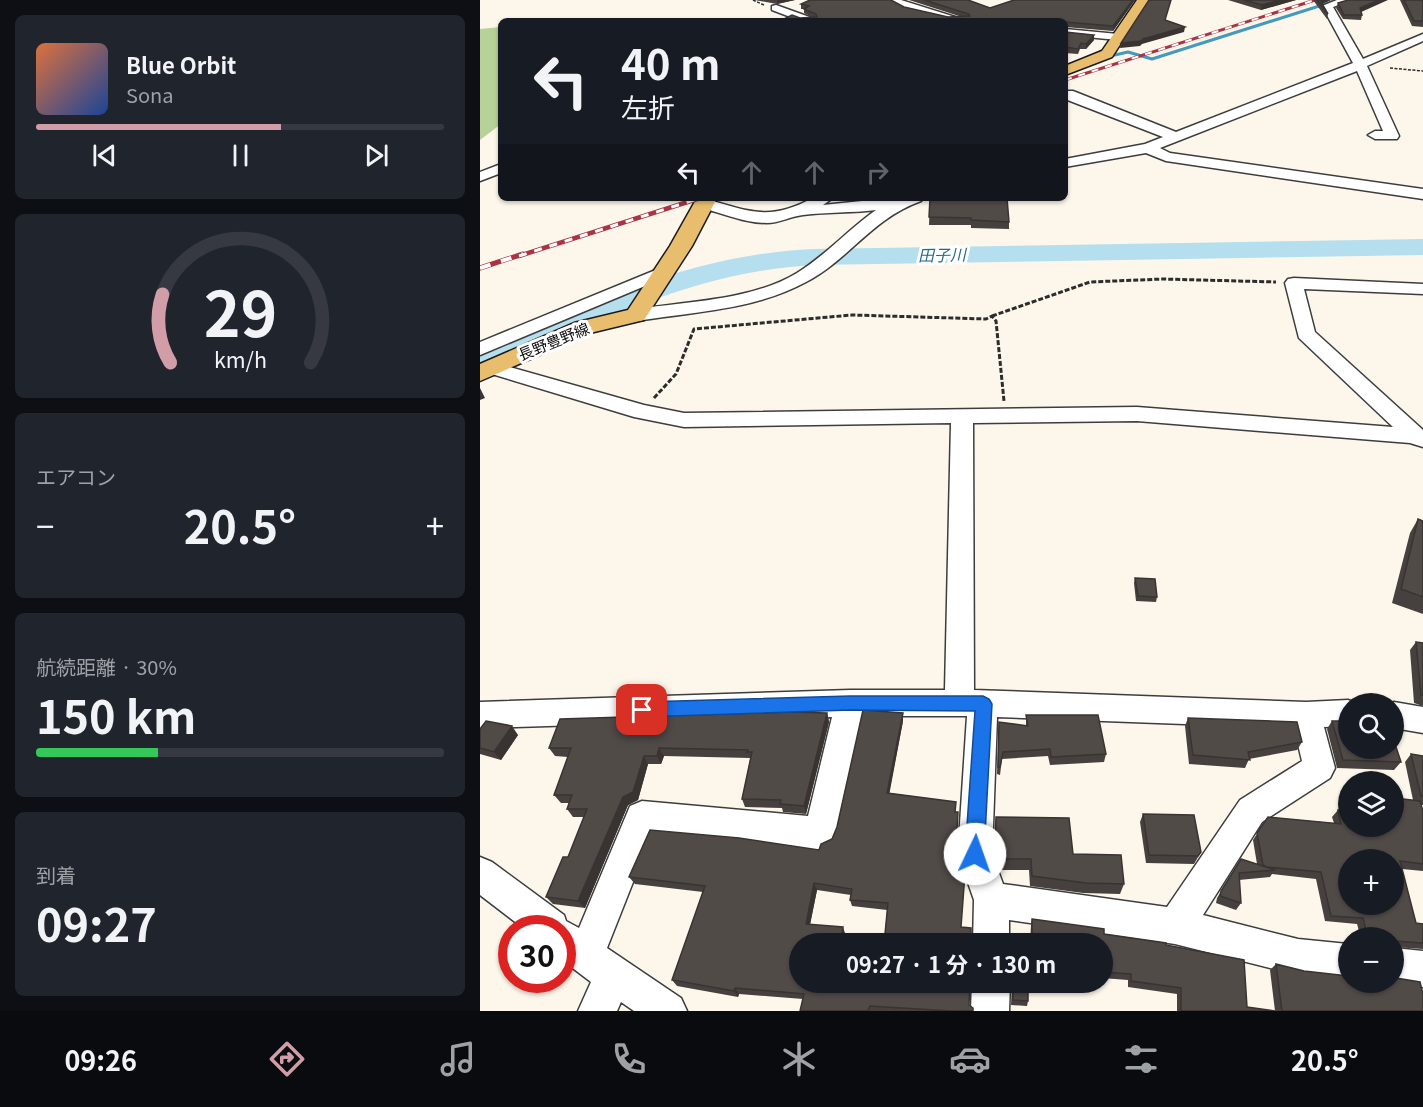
<!DOCTYPE html>
<html lang="ja">
<head>
<meta charset="utf-8">
<style>
	body { margin:0; font-family:Georgia,"Noto Sans JP",serif; background:#20242c; color:#f1f3f6; height:100vh; display:flex; flex-direction:column; font-size:22px; white-space:nowrap }
	* { box-sizing:border-box; margin:0 }
	p { font-size:20px; color:#9ea1a6 }
	.icon { flex:none; width:33px; height:33px; fill:none; stroke:currentColor; stroke-width:2; stroke-linecap:round; stroke-linejoin:round }
	.map { position:relative; flex:1; overflow:hidden }
	.details { display:flex; flex-direction:column; gap:15px; padding:15px; background:#0d0f14; width:480px }
	.details>* { flex:none }
	.hud { position:absolute; left:18px; top:18px; width:570px; height:183px; border-radius:9px; box-shadow:0 2px 4px #0004; background:#171b24; color:#f1f3f6; overflow:hidden }
	.controls { position:absolute; left:858px; top:693px; display:grid; gap:12px }
	.controls a { display:grid; place-items:center; width:66px; height:66px; border-radius:50%; background:#171b24; box-shadow:0 2px 4px #0004; font-size:30px }
	.speed { position:absolute; left:18px; top:915px; display:flex; gap:12px; font-size:30px; font-weight:700; text-align:center }
	.speed>* { display:grid; place-content:center; width:78px; height:78px; border-radius:50%; background:#171b24; box-shadow:0 2px 4px #0004; line-height:1 }
	.speed .limit { border:9px solid #d22; background:#fff; color:#111 }
	.pin { position:absolute; display:grid; place-items:center; width:51px; height:51px; color:#fff; margin:-26px; border-radius:12px; box-shadow:0 3px 9px #0006 }
	.me { position:absolute; width:66px; margin:-33px; rotate:3deg; stroke-linejoin:round; filter:drop-shadow(0 0 4px #0008) }
	.turn { display:flex; align-items:center; gap:21px; height:126px; padding:0 24px; font-size:27px }
	.turn .icon { width:78px; height:78px; stroke-width:2.5 }
	.turn b { display:block; font-size:42px; line-height:51px }
	.lanes { display:flex; align-items:center; height:57px; padding:0 24px; background:#0003; justify-content:center; gap:30px; direction:ltr }
	.lanes .off { opacity:.35 }
	.big { font-size:45px; font-weight:700; line-height:1.1 }
	.details .tile { flex:1; display:flex; flex-direction:column; justify-content:center; gap:9px; min-width:0; padding:0 21px; border-radius:9px; background:#20242c }
	.details .dial { align-items:center; gap:0 }
	.dial svg { height:156px; overflow:visible; fill:none; stroke:#363941; stroke-width:7; stroke-linecap:round; text-anchor:middle }
	.dial text { fill:#f1f3f6; stroke:none }
	.song { display:flex; align-items:center; gap:18px }
	.cover { width:72px; height:72px; border-radius:9px; background:linear-gradient(135deg,hsl(20 70% 55%),hsl(220 70% 35%)) }
	.played { height:6px; border-radius:3px; background:linear-gradient(90deg,#d19da6 60%,#363941 60%) }
	.keys { display:flex; justify-content:space-around; direction:ltr }
	.heat { display:flex; justify-content:space-between; align-items:center; font-size:33px; direction:ltr }
	.charge { height:9px; border-radius:4px; background:linear-gradient(90deg,#34c759 30%,#363941 0) }
	.trip { position:absolute; left:309px; top:933px; width:324px; height:60px; border-radius:30px; background:#171b24; box-shadow:0 2px 4px #0004; font-weight:700; line-height:60px; text-align:center }
	.tabs { display:flex; height:96px; justify-content:space-around; align-items:center; background:#090b0e; color:#9ea1a6 }
	.tabs .icon { width:42px; height:42px }
	.tabs .selected { color:#d19da6 }
	.tabs b { font-size:27px; color:#f1f3f6 }
	main { display:flex; flex:1; min-height:0 }
	.map>svg:first-child { display:block }
	.forest { fill:#b8d199 }
	.lines { fill:none; stroke-linecap:round; stroke-linejoin:round }
	.stream { stroke:#4499bc; stroke-width:3 }
	.river { fill:#b5deee; fill-rule:evenodd }
	.minor-casing { stroke:#3d3d3d; stroke-width:3 }
	.major-casing { stroke:#1b1b1b; stroke-width:3 }
	.path-far1 { stroke:#2c2c2c; stroke-width:1.5; stroke-dasharray:3 1.5; stroke-linecap:butt }
	.path { stroke:#2c2c2c; stroke-width:3; stroke-dasharray:5 2; stroke-linecap:butt }
	.minor { fill:#fff; fill-rule:evenodd }
	.major { fill:#e8be6e; fill-rule:evenodd }
	.rail-far2-casing { stroke:#a93445; stroke-width:3 }
	.rail-far1-casing { stroke:#a93445; stroke-width:4.5 }
	.rail-casing { stroke:#a93445; stroke-width:5 }
	.rail-far2 { stroke:#fff; stroke-width:2; stroke-dasharray:7; stroke-linecap:butt }
	.rail-far1 { stroke:#fff; stroke-width:3; stroke-dasharray:8; stroke-linecap:butt }
	.rail { stroke:#fff; stroke-width:4; stroke-dasharray:11; stroke-linecap:butt }
	.wall { fill:#46403e }
	.shaded-wall { fill:#393432 }
	.building { fill:#514b48; stroke:#393432; stroke-width:1.5; fill-rule:evenodd }
	.route { fill:#1a73e8; stroke:#114b97; stroke-width:1.5 }
	.labels { text-anchor:middle; stroke-width:6; stroke-linejoin:round; paint-order:stroke }
	.far-street-label { font-size:15px; fill:#0a0a0a; stroke:#fff }
	.far-water-label { font-size:16px; font-style:italic; fill:#23698c; stroke:#fff }
</style>
</head>
<body>
<main>
<section class="details">
<div class="tile">
<div class="song"><i class="cover"></i><div><b>Blue Orbit</b><p>Sona</p></div></div>
<div class="played"></div>
<div class="keys"><svg class="icon" aria-label="previous" viewBox="0 0 24 24"><path d="M18 5L8 12l10 7zM5 5v14"/></svg><svg class="icon" aria-label="pause" viewBox="0 0 24 24"><path d="M8 5v14M16 5v14"/></svg><svg class="icon" aria-label="next" viewBox="0 0 24 24"><path d="M6 5l10 7-10 7zM19 5v14"/></svg></div>
</div>
<div class="tile dial"><svg viewBox="0 0 100 80">
<path d="M14 69A42 42 0 1 1 86 69"/>
<path d="M14 69A42 42 0 0 1 10 34" stroke="#d19da6"/>
<text x="50" y="56" font-size="32" font-weight="700">29</text>
<text x="50" y="72" font-size="11">km/h</text>
</svg></div>
<div class="tile"><p>エアコン</p>
<div class="heat"><a>−</a><b class="big">20.5°</b><a>+</a></div>
</div>
<div class="tile"><p>航続距離 · 30%</p><b class="big">150 km</b><div class="charge"></div></div>
<div class="tile"><p>到着</p><b class="big">09:27</b></div>
</section>
<div class="map">
<svg width="943" height="1011" viewBox="0 0 943 1011">
	<rect width="100%" height="100%" fill="#fcf7ea"/>
	<path class="forest" d="M 21,27 L 21,124 L 0,140 L 0,29 Z"/>
	<g class="lines">
		<path class="stream" d="M 626,57 L 648,52 L 672,59 L 858,0"/>
		<path class="river" d="M 943,239 L 943,255 L 334,265 C 218,271 116,322 12,369 L 0,372 L 0,350 C 108,303 214,254 334,249 Z"/>
		<g class="minor-casing">
			<path id="minor" d="M 408,0 L 421,0 L 488,21 C 464,21 427,16 408,0 Z
				M 857,0 L 873,0 L 853,7 L 883,59 L 943,34 L 943,41 L 887,66 L 919,136 L 917,139 L 895,139 L 888,135 L 895,131 L 903,131 L 877,71 L 680,148 L 690,153 L 943,189 L 943,199 L 686,161 L 666,153 L 585,167 L 585,159 L 665,144 L 683,137 L 585,99 L 585,91 L 593,91 L 696,132 L 873,63 L 842,6 Z
				M 296,5 L 335,19 L 336,21 L 321,21 L 292,10 L 292,6 Z
				M 585,29 L 638,34 L 644,37 L 638,40 L 585,35 Z
				M 21,164 L 21,173 L 0,181 L 0,172 Z
				M 333,198 L 353,198 L 343,205 L 411,198 L 444,198 L 441,201 C 391,219 370,259 326,282 C 275,310 212,312 156,321 L 149,319 L 147,315 L 149,311 L 156,309 C 206,302 273,300 317,273 C 346,255 369,229 396,210 C 372,213 347,212 323,215 C 311,216 300,223 287,223 C 264,223 241,213 219,207 L 217,204 L 225,199 C 271,211 287,222 333,198 Z
				M 183,267 L 189,268 L 192,272 L 189,276 L 0,355 L 0,342 Z
				M 814,278 L 943,284 L 943,294 L 824,289 L 835,332 L 943,430 L 943,447 L 930,443 L 657,421 L 493,423 L 494,690 L 826,702 L 868,700 L 878,704 L 868,704 L 868,726 L 844,727 L 855,768 L 850,778 L 782,822 L 723,915 L 818,939 L 868,944 L 868,980 L 818,975 L 695,944 L 529,920 L 529,944 L 493,944 L 494,900 L 478,854 L 487,716 L 382,716 L 357,834 L 352,846 L 340,850 L 172,834 L 127,948 L 201,998 L 207,1011 L 154,1011 L 141,1002 L 137,1011 L 98,1011 L 111,982 L 82,960 L 82,928 L 43,928 L 0,895 L 0,857 L 12,862 L 84,915 L 86,921 L 99,928 L 150,806 L 162,801 L 328,816 L 352,717 L 0,728 L 0,702 L 370,690 L 465,690 L 471,423 L 204,427 L 154,417 L 5,372 L 2,368 L 5,364 L 12,362 L 164,405 L 204,413 L 657,407 L 913,427 L 819,338 L 805,283 L 808,279 ZM 517,717 L 814,728 L 822,761 L 760,800 L 687,907 L 523,884 L 512,854 Z
				M 914,702 L 943,707 L 943,733 L 914,728 L 914,704 L 909,704 Z
				M 914,948 L 943,951 L 943,987 L 909,982 L 914,982 Z
				M 492,982 L 530,982 L 529,1011 L 491,1011 Z"/>
		</g>
		<g class="major-casing">
			<path id="major" d="M 657,0 L 669,0 L 632,57 L 585,75 L 585,66 L 622,51 Z
				M 217,198 L 237,198 L 212,246 L 164,320 L 110,333 L 0,381 L 0,364 L 94,323 L 148,310 L 190,246 Z"/>
		</g>
		<path class="path-far1" d="M 273,0 L 284,5
			M 910,68 L 943,71"/>
		<path class="path" d="M 512,316 L 610,282 L 683,279 L 796,282
			M 174,398 L 196,374 L 214,329 L 372,315 L 506,319 L 512,316 L 516,321 L 524,401"/>
		<use href="#minor" class="minor"/>
		<use href="#major" class="major"/>
		<g class="rail-far2-casing">
			<path id="rail-far2" d="M 585,80 L 835,0"/>
		</g>
		<g class="rail-far1-casing">
			<path id="rail-far1" d="M 39,256 L 220,198"/>
		</g>
		<g class="rail-casing">
			<path id="rail" d="M 0,268 L 43,254"/>
		</g>
		<use href="#rail-far2" class="rail-far2"/>
		<use href="#rail-far1" class="rail-far1"/>
		<use href="#rail" class="rail"/>
	</g>
	<path class="wall" d="M 275,0 L 315,0 L 297,4 Z
		M 429,0 L 488,0 L 510,8 L 534,0 L 655,0 L 633,31 L 585,27 L 585,21 L 320,18 L 334,18 L 324,13 L 324,9 L 321,9 L 321,4 L 424,7 L 468,17 L 482,17 Z
		M 748,0 L 816,0 L 781,10 Z
		M 833,0 L 851,0 L 842,4 L 848,14 L 847,19 Z
		M 920,0 L 942,0 L 943,2 L 943,27 L 932,26 Z
		M 858,3 L 881,12 L 882,15 L 881,20 L 863,19 L 856,8 Z
		M 585,30 L 585,32 L 614,35 L 614,40 L 606,49 L 600,49 L 598,54 L 585,53 Z
		M 450,198 L 529,222 L 529,229 L 491,228 L 491,225 L 449,225 Z
		M 938,519 L 943,521 L 943,614 L 912,603 L 930,533 Z
		M 655,578 L 677,597 L 676,602 L 656,601 L 654,583 Z
		M 936,642 L 943,643 L 943,706 L 934,703 L 930,650 Z
		M 347,713 L 349,722 L 326,814 L 303,812 L 302,808 L 265,807 L 262,799 L 270,760 L 270,758 L 184,756 L 181,764 L 168,764 L 158,800 L 148,805 L 105,908 L 73,904 L 66,897 L 88,857 L 104,817 L 93,817 L 87,809 L 89,803 L 81,803 L 74,795 L 88,757 L 75,756 L 69,748 Z
		M 546,715 L 626,754 L 624,762 L 570,765 L 568,756 L 522,759 L 520,775 L 517,774 L 519,722 L 546,726 Z
		M 708,718 L 822,742 L 817,750 L 769,759 L 765,768 L 709,764 L 705,726 Z
		M 423,721 L 409,793 L 476,802 L 404,944 L 407,910 L 372,906 L 370,900 L 371,895 L 337,890 L 330,924 L 365,933 L 320,944 L 489,1005 L 493,1011 L 320,1011 L 323,999 L 259,994 L 258,997 L 197,986 L 192,980 L 223,892 L 155,884 L 149,877 L 339,850 L 352,839 Z
		M 852,721 L 921,762 L 914,770 L 857,768 L 847,729 Z
		M 0,729 L 38,735 L 21,760 L 0,754 Z
		M 931,754 L 943,756 L 943,805 L 941,805 L 943,811 L 943,871 L 922,869 L 936,923 L 943,924 L 943,949 L 914,947 L 914,938 L 881,938 L 877,924 L 845,921 L 836,879 L 792,874 L 790,877 L 759,880 L 761,903 L 756,910 L 736,903 L 737,898 L 761,859 L 777,864 L 773,840 L 788,817 L 854,823 L 852,817 L 858,810 L 914,826 L 933,800 L 925,762 Z
		M 663,814 L 721,852 L 714,864 L 666,863 L 660,822 Z
		M 516,817 L 593,854 L 644,884 L 640,894 L 603,893 L 550,886 L 549,870 L 520,870 L 514,854 Z
		M 552,919 L 624,934 L 686,945 L 767,1007 L 795,1011 L 697,1011 L 697,994 L 648,987 L 648,980 L 622,978 L 622,944 L 550,944 L 551,925 Z
		M 796,964 L 824,971 L 868,976 L 916,978 L 943,1011 L 795,1011 L 790,970 Z
		M 532,982 L 548,982 L 548,1001 L 547,1006 L 531,1005 Z"/>
	<path class="shaded-wall" d="M 297,0 L 315,0 L 297,4 Z
		M 653,0 L 655,0 L 633,31 L 633,26 Z
		M 801,0 L 816,0 L 781,10 L 782,5 Z
		M 842,0 L 851,0 L 841,4 Z
		M 899,0 L 908,0 L 879,13 L 880,8 Z
		M 705,27 L 704,32 L 662,44 L 660,46 L 640,48 L 641,43 L 663,39 Z
		M 614,35 L 614,40 L 606,49 L 606,44 Z
		M 0,388 L 5,398 L 0,400 Z
		M 347,713 L 349,722 L 326,814 L 324,806 Z
		M 423,713 L 423,721 L 408,801 L 407,793 Z
		M 32,726 L 38,735 L 21,760 L 14,752 Z
		M 179,748 L 184,756 L 181,764 L 177,756 Z
		M 164,756 L 168,764 L 158,800 L 148,805 L 105,908 L 98,901 L 143,797 Z
		M 334,883 L 337,890 L 329,930 L 326,924 Z
		M 363,927 L 365,933 L 363,944 L 360,944 Z
		M 255,988 L 259,994 L 258,997 L 254,991 Z"/>
	<path class="building" d="M 330,0 L 411,0 L 424,7 L 468,17 L 490,16 L 489,14 L 444,0 L 488,0 L 510,8 L 534,0 L 653,0 L 633,26 L 585,22 L 585,21 L 300,21 L 312,15 L 320,18 L 337,17 L 336,14 L 324,9 L 329,6 L 321,4 Z
		M 669,0 L 691,0 L 685,20 L 705,27 L 663,39 L 661,41 L 641,43 Z
		M 764,0 L 801,0 L 782,5 Z
		M 837,0 L 842,0 L 841,2 L 848,14 Z
		M 868,0 L 899,0 L 880,8 L 882,15 L 864,15 L 858,3 Z
		M 924,0 L 942,0 L 943,2 L 943,21 L 934,21 Z
		M 585,30 L 585,32 L 614,35 L 606,44 L 601,43 L 598,49 L 585,47 Z
		M 450,198 L 527,198 L 529,222 L 491,220 L 491,218 L 449,217 Z
		M 938,519 L 943,521 L 943,597 L 921,589 Z
		M 655,578 L 675,579 L 677,597 L 658,596 Z
		M 936,642 L 943,643 L 943,695 L 941,695 Z
		M 383,710 L 423,713 L 407,793 L 476,802 L 475,812 L 478,812 L 476,846 L 485,873 L 481,927 L 491,928 L 491,938 L 495,943 L 510,944 L 404,944 L 408,903 L 370,900 L 372,889 L 334,883 L 326,924 L 363,927 L 360,944 L 320,944 L 320,982 L 490,982 L 489,1005 L 493,1008 L 493,1011 L 471,1011 L 390,1006 L 388,1011 L 320,1011 L 324,994 L 255,988 L 254,991 L 192,980 L 225,886 L 149,877 L 170,830 L 259,838 L 339,850 L 341,844 L 352,839 L 357,827 Z
		M 311,712 L 347,713 L 324,806 L 300,804 L 301,800 L 262,799 L 272,752 L 267,752 L 268,750 L 179,748 L 177,756 L 164,756 L 153,792 L 143,797 L 98,901 L 66,897 L 83,857 L 88,857 L 107,809 L 87,809 L 92,795 L 74,795 L 91,748 L 69,748 L 80,719 Z
		M 546,715 L 618,715 L 626,754 L 571,757 L 570,749 L 523,752 L 520,767 L 518,767 L 519,722 L 548,726 Z
		M 708,718 L 817,722 L 822,742 L 768,752 L 770,760 L 713,755 Z
		M 6,721 L 32,726 L 14,752 L 0,748 L 0,729 Z
		M 852,721 L 868,721 L 868,748 L 914,748 L 914,741 L 921,762 L 863,760 Z
		M 931,754 L 943,756 L 943,796 L 941,796 Z
		M 914,798 L 940,801 L 943,811 L 943,864 L 920,861 L 936,923 L 943,924 L 943,943 L 914,941 L 914,938 L 888,938 L 883,918 L 851,916 L 841,872 L 787,867 L 783,865 L 777,833 L 788,817 L 861,824 L 858,810 L 868,811 L 868,826 L 914,826 ZM 868,860 L 914,860 L 914,904 L 868,904 Z
		M 663,814 L 714,815 L 721,852 L 718,856 L 669,855 Z
		M 516,817 L 589,818 L 593,854 L 641,855 L 644,884 L 606,883 L 552,876 L 551,859 L 521,859 L 515,843 Z
		M 761,859 L 795,870 L 759,873 L 761,903 L 740,896 L 741,891 Z
		M 552,919 L 624,929 L 624,934 L 686,943 L 686,945 L 764,960 L 767,1007 L 795,1011 L 701,1011 L 701,988 L 651,981 L 651,974 L 622,972 L 622,944 L 552,944 Z
		M 796,964 L 824,971 L 868,976 L 868,982 L 914,982 L 914,975 L 915,975 L 916,978 L 940,982 L 943,994 L 943,1011 L 802,1011 Z
		M 533,982 L 548,982 L 548,1001 L 533,1000 Z"/>
	<path class="route" d="M 370,696 L 503,696 L 509,699 L 512,704 L 504,854 L 501,860 L 495,863 L 488,860 L 485,854 L 495,711 L 370,710 L 162,717 L 156,715 L 153,710 L 156,705 L 162,702 Z"/>
	<g class="labels">
		<g class="far-street-label">
			<text transform="translate(74 342) rotate(-22)" y="5">長野豊野線</text>
		</g>
		<g class="far-water-label">
			<text transform="translate(462 255) rotate(-1)" y="6">田子川</text>
		</g>
	</g>
</svg>
<div class="controls">
<a><svg class="icon" aria-label="search" viewBox="0 0 24 24"><circle cx="10" cy="10" r="6"/><path d="M15 15l6 6"/></svg></a>
<a><svg class="icon" aria-label="layers" viewBox="0 0 24 24"><path d="M12 4l9 5-9 5-9-5zM3 14l9 5 9-5"/></svg></a>
<a>+</a>
<a>−</a>
</div>
<div class="speed"><div class="limit">30</div></div>
<div class="pin" style="left:162px;top:710px;background:#d93025"><svg class="icon" aria-label="arrive" viewBox="0 0 24 24"><path d="M6 21V4h12l-3 4 3 4H6"/></svg></div>
<svg class="me" style="left:495px;top:854px" viewBox="-20 -20 40 40"><circle r="19" fill="#fff"/><path d="M0-13L10 11 0 6-10 11z" fill="#1a73e8"/></svg>
<div class="trip">09:27 · 1 分 · 130 m</div>
<div class="hud">
<div class="turn"><svg class="icon" aria-label="left" viewBox="0 0 24 24"><path d="M17 20v-9H6M10 6l-5 5 5 5"/></svg><div><b>40 m</b>左折</div></div>
<div class="lanes"><svg class="icon" aria-label="left" viewBox="0 0 24 24"><path d="M17 20v-9H6M10 6l-5 5 5 5"/></svg><svg class="icon off" aria-label="ahead" viewBox="0 0 24 24"><path d="M12 20V5M6 11l6-6 6 6"/></svg><svg class="icon off" aria-label="ahead" viewBox="0 0 24 24"><path d="M12 20V5M6 11l6-6 6 6"/></svg><svg class="icon off" aria-label="right" viewBox="0 0 24 24"><path d="M7 20v-9h11M14 6l5 5-5 5"/></svg></div>
</div>
</div>
</main>
<nav class="tabs">
<b>09:26</b>
<svg class="icon selected" aria-label="directions" viewBox="0 0 24 24"><path d="M12 3l9 9-9 9-9-9zM9 14v-3h6M13 9l2 2-2 2"/></svg>
<svg class="icon" aria-label="music" viewBox="0 0 24 24"><path d="M9 18V5l10-2v13"/><circle cx="6" cy="18" r="3"/><circle cx="16" cy="16" r="3"/></svg>
<svg class="icon" aria-label="phone" viewBox="0 0 24 24"><path d="M5 4h4l2 5-3 2q2 4 5 5l2-3 5 2v4C11 20 4 13 5 4z"/></svg>
<svg class="icon" aria-label="climate" viewBox="0 0 24 24"><path d="M12 3v18M4 7l16 10M4 17L20 7"/></svg>
<svg class="icon" aria-label="car" viewBox="0 0 24 24"><path d="M5 17H2v-5l4-1 3-4h7l3 4 3 1v5h-3M9 17h6M6 11h13"/><circle cx="7" cy="17" r="2"/><circle cx="17" cy="17" r="2"/></svg>
<svg class="icon" aria-label="filters" viewBox="0 0 24 24"><path d="M4 7h16M4 17h16"/><circle cx="9" cy="7" r="2"/><circle cx="15" cy="17" r="2"/></svg>
<b>20.5°</b>
</nav>
</body>
</html>
